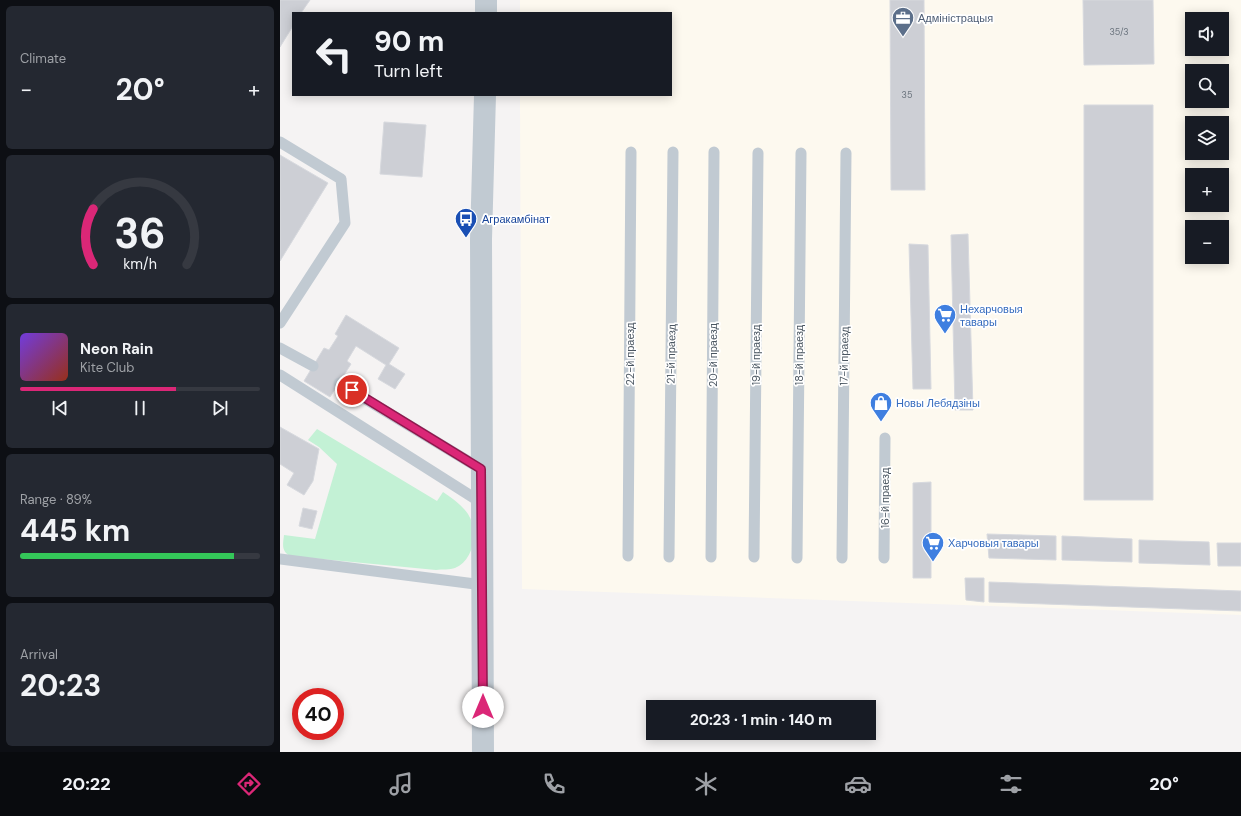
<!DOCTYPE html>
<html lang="en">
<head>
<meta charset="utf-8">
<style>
	body { margin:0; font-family:"DM Sans",sans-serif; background:#242831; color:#f1f3f6; height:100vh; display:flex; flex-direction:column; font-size:15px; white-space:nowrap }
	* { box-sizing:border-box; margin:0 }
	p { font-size:13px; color:#9ea1a6 }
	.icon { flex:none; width:22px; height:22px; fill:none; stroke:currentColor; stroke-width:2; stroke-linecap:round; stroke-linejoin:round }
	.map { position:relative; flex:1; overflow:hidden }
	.details { display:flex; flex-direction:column; gap:6px; padding:6px; background:#0d0f14; width:280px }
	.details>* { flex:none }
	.guide { position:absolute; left:12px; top:12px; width:380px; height:84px; border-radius:0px; box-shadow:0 2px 10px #0003; background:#171b24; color:#f1f3f6; overflow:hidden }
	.tools { position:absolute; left:905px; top:12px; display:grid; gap:8px }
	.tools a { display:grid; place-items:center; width:44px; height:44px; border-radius:0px; background:#171b24; box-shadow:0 2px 10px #0003; font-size:20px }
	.speed { position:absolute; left:12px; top:688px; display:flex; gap:8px; font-size:20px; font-weight:700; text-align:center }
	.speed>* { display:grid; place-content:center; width:52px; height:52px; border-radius:50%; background:#171b24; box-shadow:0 2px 10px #0003; line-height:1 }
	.speed .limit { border:6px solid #d22; background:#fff; color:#111 }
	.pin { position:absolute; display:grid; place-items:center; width:34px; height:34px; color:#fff; margin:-17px; border:2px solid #fff; border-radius:50%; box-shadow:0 1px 4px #0007 }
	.me { position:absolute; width:44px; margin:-22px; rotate:0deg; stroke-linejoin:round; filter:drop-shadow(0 0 3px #0008) }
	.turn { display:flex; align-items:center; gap:14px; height:84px; padding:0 16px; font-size:18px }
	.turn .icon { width:52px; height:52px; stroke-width:2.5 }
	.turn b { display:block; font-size:28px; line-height:34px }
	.big { font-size:30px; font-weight:700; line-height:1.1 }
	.details .widget { flex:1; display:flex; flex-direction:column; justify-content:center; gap:6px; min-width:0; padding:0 14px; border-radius:6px; background:#242831 }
	.details .dial { align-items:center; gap:0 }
	.dial svg { height:104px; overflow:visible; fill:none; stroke:#363941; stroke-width:7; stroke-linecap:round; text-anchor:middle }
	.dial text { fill:#f1f3f6; stroke:none }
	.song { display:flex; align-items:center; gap:12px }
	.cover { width:48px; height:48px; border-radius:6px; background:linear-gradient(135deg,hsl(260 70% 55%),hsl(10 70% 35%)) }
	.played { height:4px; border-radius:2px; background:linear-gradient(90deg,#db2777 65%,#363941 65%) }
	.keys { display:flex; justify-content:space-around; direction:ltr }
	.heat { display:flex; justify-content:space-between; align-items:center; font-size:22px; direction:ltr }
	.charge { height:6px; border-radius:3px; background:linear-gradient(90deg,#34c759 89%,#363941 0) }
	.trip { position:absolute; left:366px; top:700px; width:230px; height:40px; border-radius:0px; background:#171b24; box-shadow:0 2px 10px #0003; font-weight:700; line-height:40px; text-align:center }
	.menu { display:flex; height:64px; justify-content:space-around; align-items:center; background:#090b0e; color:#9ea1a6 }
	.menu .icon { width:28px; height:28px }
	.menu .selected { color:#db2777 }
	.menu b { font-size:18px; color:#f1f3f6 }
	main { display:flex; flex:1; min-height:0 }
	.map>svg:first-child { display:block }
	.commercial { fill:#fdf9ef; fill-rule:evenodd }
	.green { fill:#c3f1d5 }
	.building { fill:#cdcfd5; stroke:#d7d9de }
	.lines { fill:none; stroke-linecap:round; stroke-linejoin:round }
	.service { stroke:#c1cad2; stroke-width:11 }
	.tertiary { stroke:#c1cad2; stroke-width:22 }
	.route-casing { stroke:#8e194d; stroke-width:10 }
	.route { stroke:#db2777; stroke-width:7 }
	.labels { text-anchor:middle; stroke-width:3.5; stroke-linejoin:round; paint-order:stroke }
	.number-label { font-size:9px; fill:#6b747e }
	.service-label { font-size:11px; fill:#4e5e75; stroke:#fff; text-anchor:start }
	.transit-label { font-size:11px; fill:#164399; stroke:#fff; text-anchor:start }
	.shop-label { font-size:11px; fill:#366cbe; stroke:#fff; text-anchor:start }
	.street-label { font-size:11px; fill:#4a5661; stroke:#fff }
</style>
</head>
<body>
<main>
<section class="details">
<div class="widget"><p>Climate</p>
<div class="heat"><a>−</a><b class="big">20°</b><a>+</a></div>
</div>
<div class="widget dial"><svg viewBox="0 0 100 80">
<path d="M14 69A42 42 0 1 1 86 69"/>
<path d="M14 69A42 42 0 0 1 14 26" stroke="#db2777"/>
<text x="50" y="56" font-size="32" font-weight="700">36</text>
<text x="50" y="72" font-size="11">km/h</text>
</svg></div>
<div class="widget">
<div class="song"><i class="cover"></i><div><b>Neon Rain</b><p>Kite Club</p></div></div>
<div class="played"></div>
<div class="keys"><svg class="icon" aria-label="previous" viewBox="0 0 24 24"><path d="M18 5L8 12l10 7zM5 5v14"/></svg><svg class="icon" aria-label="pause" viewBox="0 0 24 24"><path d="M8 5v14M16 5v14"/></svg><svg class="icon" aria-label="next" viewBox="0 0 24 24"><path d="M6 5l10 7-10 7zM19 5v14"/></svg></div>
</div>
<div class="widget"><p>Range · 89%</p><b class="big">445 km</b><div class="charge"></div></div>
<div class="widget"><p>Arrival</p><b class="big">20:23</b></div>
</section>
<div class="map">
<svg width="961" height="752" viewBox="0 0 961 752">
	<rect width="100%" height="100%" fill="#f5f3f3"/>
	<path class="commercial" d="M 240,0 L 961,0 L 961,615 L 242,589 L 240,95 L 391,95 L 391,13 L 240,13 ZM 912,19 L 942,19 L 942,49 L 912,49 ZM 912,71 L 942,71 L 942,101 L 912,101 ZM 912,123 L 942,123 L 942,153 L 912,153 ZM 912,175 L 942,175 L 942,205 L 912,205 ZM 912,227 L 942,227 L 942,257 L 912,257 Z"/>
	<path class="green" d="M 37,429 L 157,501 L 163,492 C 172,498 182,505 188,514 C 199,531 194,560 175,568 C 170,570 162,569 156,570 L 10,556 C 1,551 3,544 4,535 L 35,539 L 57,464 L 39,447 L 28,440 Z"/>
	<path class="building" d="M 0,0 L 30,0 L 21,13 L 13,13 L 13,26 L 0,47 Z
		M 610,0 L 644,0 L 645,190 L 611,190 Z
		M 803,0 L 873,0 L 874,64 L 804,65 Z
		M 804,105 L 873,105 L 873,500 L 804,500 Z
		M 104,122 L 146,125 L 142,177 L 100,174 Z
		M 0,155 L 48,183 L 0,261 Z
		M 688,234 L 693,410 L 675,410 L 671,235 Z
		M 629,244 L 648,245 L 651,389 L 633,389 Z
		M 66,315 L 119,348 L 109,364 L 125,374 L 115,389 L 98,379 L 106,365 L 76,346 L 67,361 L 71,364 L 50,397 L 24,381 L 44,348 L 49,350 L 58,336 L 55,334 Z
		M 0,427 L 39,449 L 33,481 L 24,495 L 7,485 L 14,473 L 0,464 Z
		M 651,482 L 651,578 L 633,578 L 633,483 Z
		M 23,508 L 37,511 L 32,529 L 19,526 Z
		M 707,534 L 776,536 L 776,560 L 709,558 Z
		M 782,536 L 852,539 L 852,562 L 782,560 Z
		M 859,540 L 929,542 L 930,565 L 859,563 Z
		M 937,543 L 961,543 L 961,566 L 938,566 Z
		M 685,578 L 704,578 L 704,602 L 686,600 Z
		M 709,582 L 961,591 L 961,611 L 709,602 Z"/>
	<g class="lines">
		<path class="service" d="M 0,142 L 61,179 L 65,223 L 0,323
			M 0,348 L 33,366
			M 0,375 L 202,503
			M 59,383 L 201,469
			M 348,556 L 351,152
			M 389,557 L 393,152
			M 431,557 L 434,152
			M 474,557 L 478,153
			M 517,558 L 521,153
			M 562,558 L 566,153
			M 604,558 L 605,438
			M 0,559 L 203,585"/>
		<path class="tertiary" d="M 206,13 L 206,0
			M 203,752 L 201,239 L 205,95"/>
	</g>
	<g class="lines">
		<g class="route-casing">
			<path id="route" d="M 72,390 L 201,469 L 203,707"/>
		</g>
		<use href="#route" class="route"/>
	</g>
	<defs>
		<g id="office-pin" transform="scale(1.15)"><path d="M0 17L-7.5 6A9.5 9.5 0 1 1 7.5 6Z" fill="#5c6f8a" stroke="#fff"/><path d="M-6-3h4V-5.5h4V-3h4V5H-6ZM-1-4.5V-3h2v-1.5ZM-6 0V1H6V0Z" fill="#fff"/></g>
		<g id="bus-pin" transform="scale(1.15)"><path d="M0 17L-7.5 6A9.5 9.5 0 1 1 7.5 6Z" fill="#1a4fb4" stroke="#fff"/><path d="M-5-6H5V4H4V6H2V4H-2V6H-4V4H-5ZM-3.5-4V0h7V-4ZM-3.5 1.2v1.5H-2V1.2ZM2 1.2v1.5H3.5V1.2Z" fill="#fff"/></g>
		<g id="supermarket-pin" transform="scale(1.15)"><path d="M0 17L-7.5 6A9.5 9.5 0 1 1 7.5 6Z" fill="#3f7fe0" stroke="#fff"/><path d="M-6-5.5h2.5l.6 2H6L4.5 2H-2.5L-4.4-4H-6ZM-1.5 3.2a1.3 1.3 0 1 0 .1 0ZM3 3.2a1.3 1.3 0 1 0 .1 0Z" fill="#fff"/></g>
		<g id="shop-pin" transform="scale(1.15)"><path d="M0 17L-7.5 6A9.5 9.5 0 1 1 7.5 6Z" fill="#3f7fe0" stroke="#fff"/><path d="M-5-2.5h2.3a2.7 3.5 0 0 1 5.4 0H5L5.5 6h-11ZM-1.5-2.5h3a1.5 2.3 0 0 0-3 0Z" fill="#fff"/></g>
	</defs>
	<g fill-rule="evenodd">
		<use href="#office-pin" x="623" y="18"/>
		<use href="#bus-pin" x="186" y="219"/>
		<use href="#supermarket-pin" x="665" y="315"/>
		<use href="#shop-pin" x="601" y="403"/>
		<use href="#supermarket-pin" x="653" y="543"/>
	</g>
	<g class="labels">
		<g class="number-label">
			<text x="839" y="35">35/3</text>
			<text x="627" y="98">35</text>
		</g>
		<g class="service-label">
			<text x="638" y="22">Адміністрацыя</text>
		</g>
		<g class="transit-label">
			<text x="202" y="223">Агракамбінат</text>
		</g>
		<g class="shop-label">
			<text x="680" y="313">Нехарчовыя<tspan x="680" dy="13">тавары</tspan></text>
			<text x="616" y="407">Новы Лебядзіны</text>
			<text x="668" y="547">Харчовыя тавары</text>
		</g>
		<g class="street-label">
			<text transform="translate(350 354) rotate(-90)" y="4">22-й праезд</text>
			<text transform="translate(391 354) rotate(-89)" y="4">21-й праезд</text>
			<text transform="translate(433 355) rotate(-90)" y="4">20-й праезд</text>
			<text transform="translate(476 355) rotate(-90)" y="4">19-й праезд</text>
			<text transform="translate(519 355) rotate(-90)" y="4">18-й праезд</text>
			<text transform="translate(564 356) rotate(-89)" y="4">17-й праезд</text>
			<text transform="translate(605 498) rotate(-90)" y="4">16-й праезд</text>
		</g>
	</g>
</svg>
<div class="tools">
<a><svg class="icon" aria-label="sound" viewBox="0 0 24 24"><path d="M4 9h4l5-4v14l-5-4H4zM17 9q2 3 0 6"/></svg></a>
<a><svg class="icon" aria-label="search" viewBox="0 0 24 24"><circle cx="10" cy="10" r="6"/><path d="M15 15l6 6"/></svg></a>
<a><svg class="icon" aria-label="layers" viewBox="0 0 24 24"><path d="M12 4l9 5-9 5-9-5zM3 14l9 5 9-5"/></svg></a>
<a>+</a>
<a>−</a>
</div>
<div class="speed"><div class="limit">40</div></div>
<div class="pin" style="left:72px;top:390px;background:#d93025"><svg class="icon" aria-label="arrive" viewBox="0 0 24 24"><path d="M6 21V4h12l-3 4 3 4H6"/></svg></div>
<svg class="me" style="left:203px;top:707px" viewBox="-20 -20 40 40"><circle r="19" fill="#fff"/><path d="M0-13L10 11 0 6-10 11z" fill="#db2777"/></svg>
<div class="trip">20:23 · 1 min · 140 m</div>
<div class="guide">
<div class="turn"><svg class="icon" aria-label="left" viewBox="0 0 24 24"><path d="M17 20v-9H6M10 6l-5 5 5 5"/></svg><div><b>90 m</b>Turn left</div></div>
</div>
</div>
</main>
<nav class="menu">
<b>20:22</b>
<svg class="icon selected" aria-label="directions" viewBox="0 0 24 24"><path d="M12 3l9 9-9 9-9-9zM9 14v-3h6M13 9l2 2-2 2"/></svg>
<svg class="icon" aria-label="music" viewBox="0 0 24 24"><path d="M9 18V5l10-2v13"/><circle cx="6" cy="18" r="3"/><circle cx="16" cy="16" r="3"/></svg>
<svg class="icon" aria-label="phone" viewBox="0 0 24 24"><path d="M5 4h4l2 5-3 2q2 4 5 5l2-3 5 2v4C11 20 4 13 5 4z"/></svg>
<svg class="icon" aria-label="climate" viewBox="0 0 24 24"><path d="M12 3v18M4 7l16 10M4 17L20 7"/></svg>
<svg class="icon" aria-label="car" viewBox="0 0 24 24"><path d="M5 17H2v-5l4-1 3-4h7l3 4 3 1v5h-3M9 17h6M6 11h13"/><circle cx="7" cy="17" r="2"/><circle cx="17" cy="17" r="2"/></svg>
<svg class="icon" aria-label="filters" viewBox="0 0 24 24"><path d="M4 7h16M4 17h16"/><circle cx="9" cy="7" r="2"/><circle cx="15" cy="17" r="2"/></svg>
<b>20°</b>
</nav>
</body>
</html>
